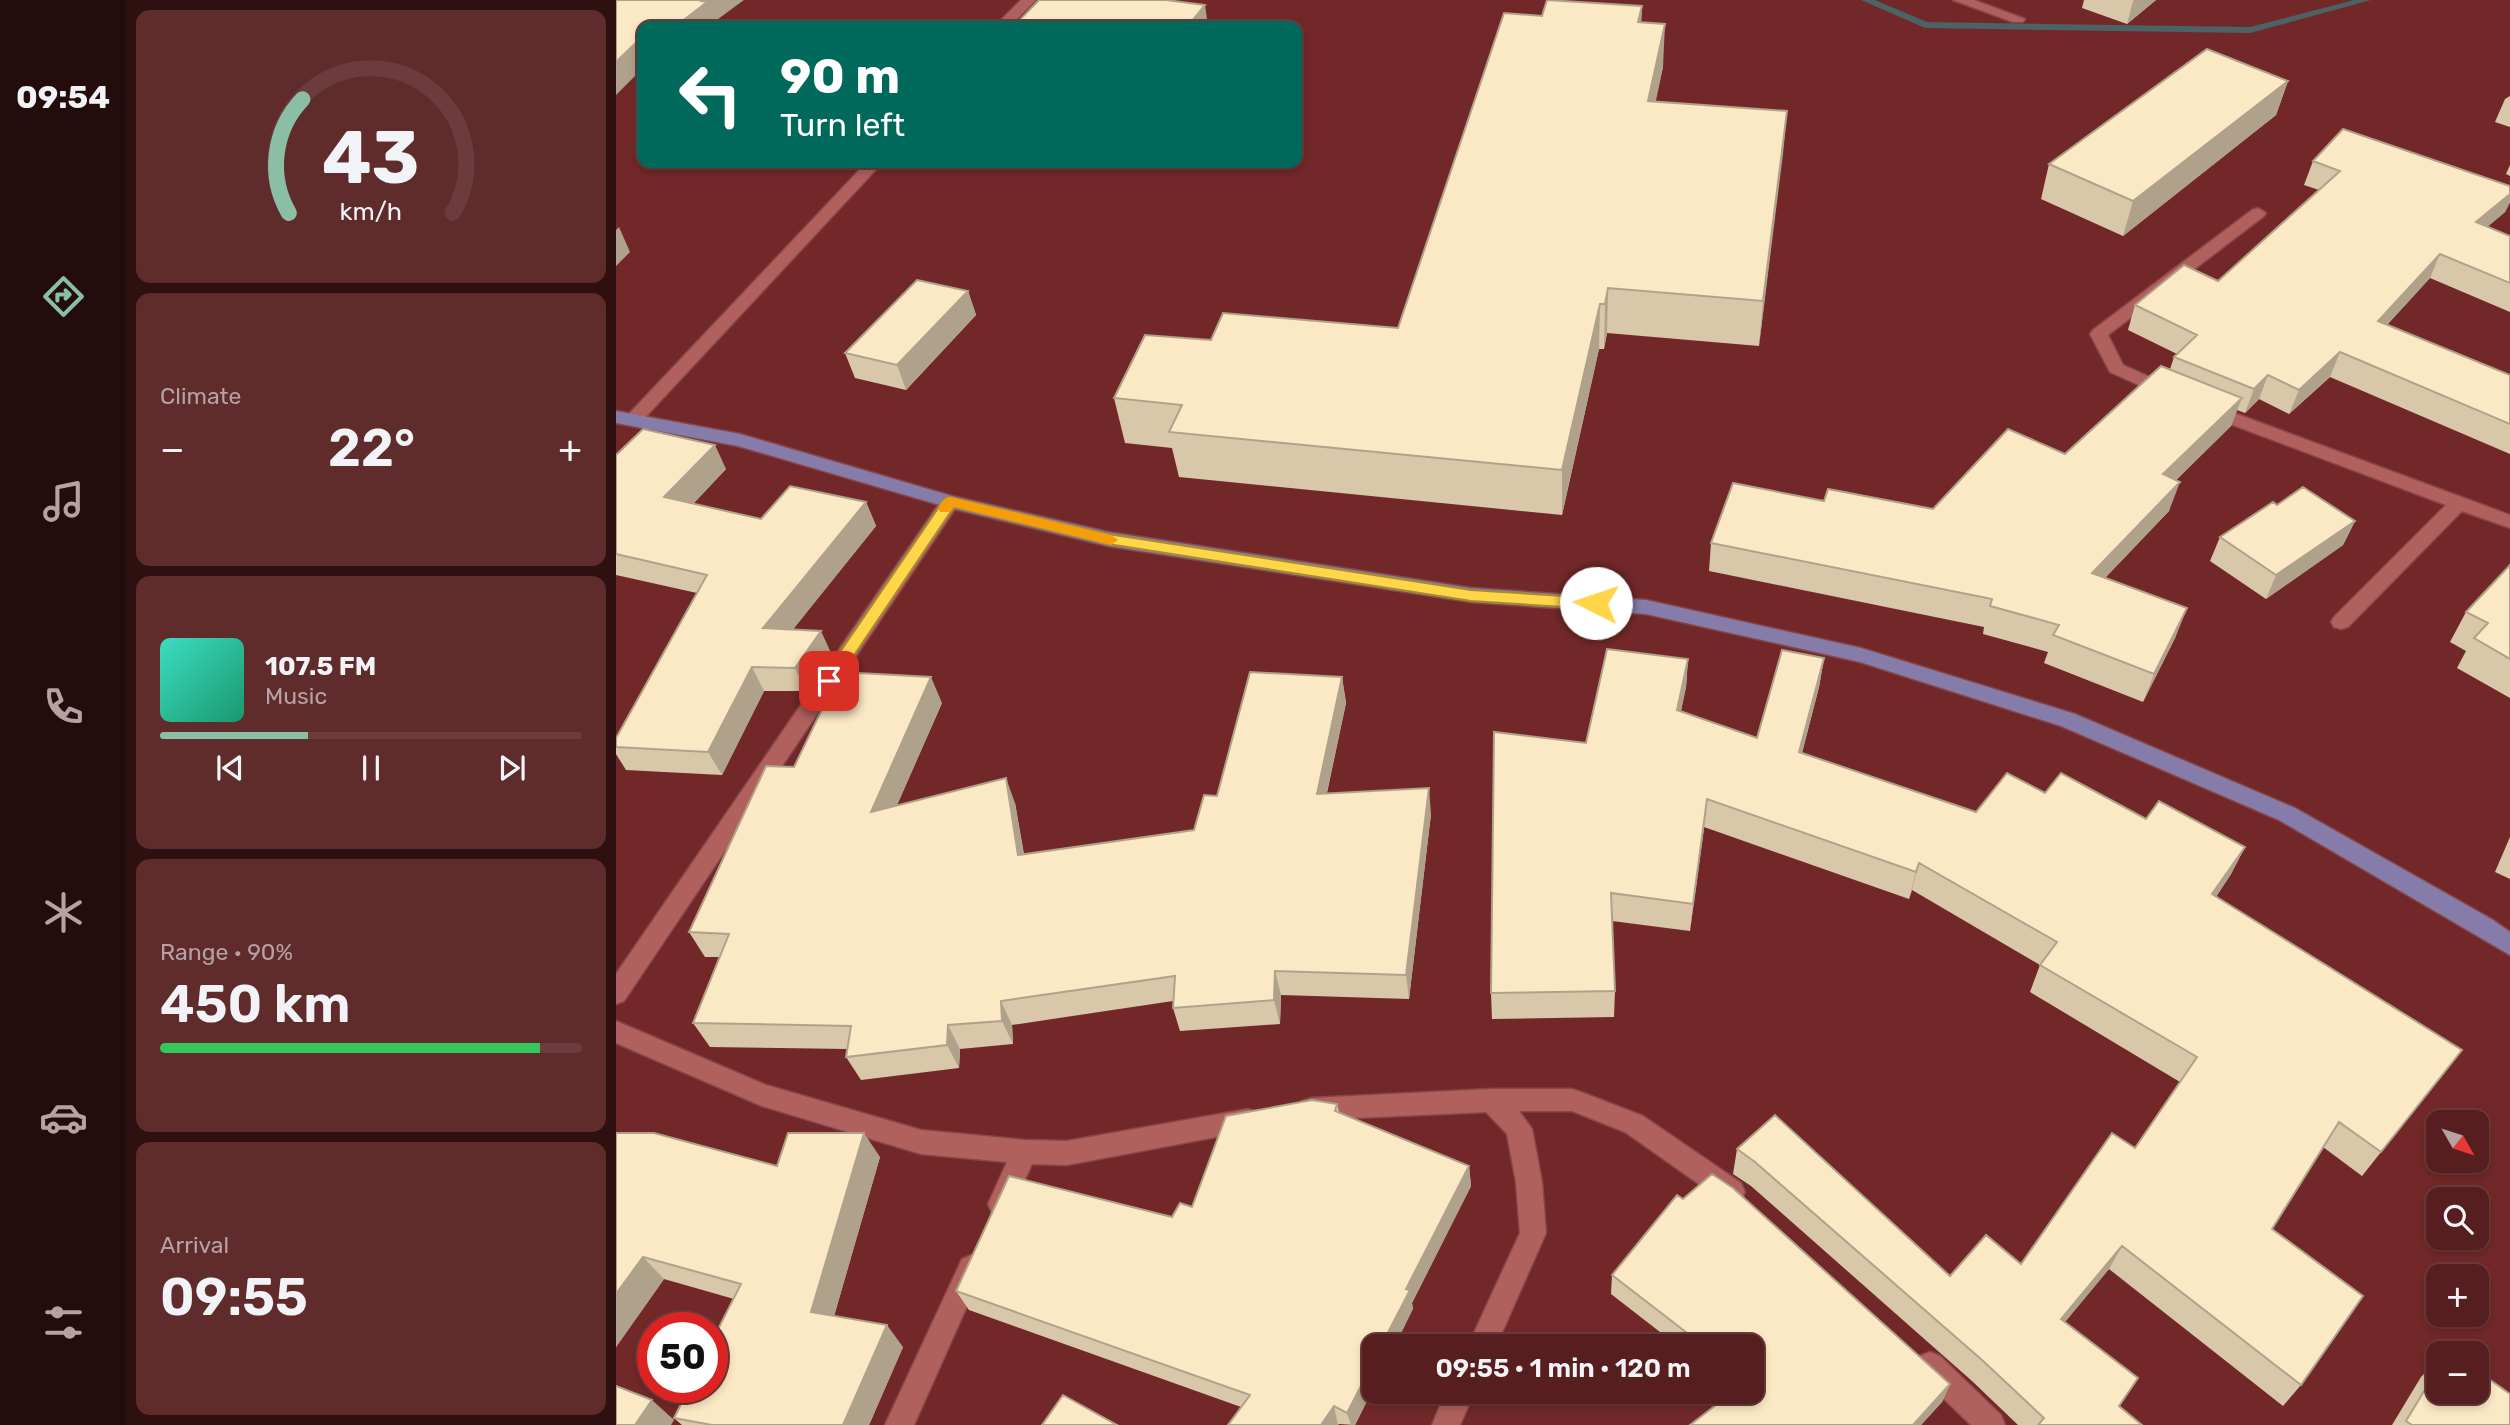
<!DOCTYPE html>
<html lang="en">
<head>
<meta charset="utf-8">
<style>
	body { margin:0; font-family:Rubik,sans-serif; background:#5f2b2b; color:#f1f3f6; height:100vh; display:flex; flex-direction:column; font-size:26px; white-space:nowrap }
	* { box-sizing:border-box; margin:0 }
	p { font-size:23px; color:#b6a2a4 }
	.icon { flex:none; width:38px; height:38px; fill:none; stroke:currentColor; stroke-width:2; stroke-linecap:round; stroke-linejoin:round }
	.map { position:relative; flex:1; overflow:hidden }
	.panel { display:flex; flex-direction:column; gap:10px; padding:10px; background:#2f1010; width:490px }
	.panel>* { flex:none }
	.top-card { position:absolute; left:21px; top:21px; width:665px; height:147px; border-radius:14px; box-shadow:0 4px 10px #0003,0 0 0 2px #6c3c3c; background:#00695c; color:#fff; overflow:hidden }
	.needle { width:46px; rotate:129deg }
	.buttons { position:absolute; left:1810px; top:1110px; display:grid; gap:14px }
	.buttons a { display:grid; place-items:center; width:63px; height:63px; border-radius:14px; background:#561e1e; box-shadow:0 4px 10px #0003,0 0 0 2px #6c3c3c; font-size:35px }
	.speed { position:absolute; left:21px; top:1312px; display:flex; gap:14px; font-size:35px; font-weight:700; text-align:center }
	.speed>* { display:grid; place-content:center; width:91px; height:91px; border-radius:50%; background:#561e1e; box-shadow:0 4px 10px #0003,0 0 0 2px #6c3c3c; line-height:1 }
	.speed .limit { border:10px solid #d22; background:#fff; color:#111 }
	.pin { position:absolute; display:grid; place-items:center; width:60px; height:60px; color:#fff; margin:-30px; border-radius:14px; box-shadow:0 4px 10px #0006 }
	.me { position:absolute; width:77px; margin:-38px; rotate:274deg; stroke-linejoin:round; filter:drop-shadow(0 0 5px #0008) }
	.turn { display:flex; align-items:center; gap:24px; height:147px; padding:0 28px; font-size:32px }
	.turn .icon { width:91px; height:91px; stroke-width:2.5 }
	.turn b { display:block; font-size:49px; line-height:60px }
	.big { font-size:52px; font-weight:600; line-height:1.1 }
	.panel .tile { flex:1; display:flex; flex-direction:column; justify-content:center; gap:10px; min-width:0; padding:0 24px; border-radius:14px; background:#5f2b2b }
	.panel .dial { align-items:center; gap:0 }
	.dial svg { height:182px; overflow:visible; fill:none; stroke:#6c3c3c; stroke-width:7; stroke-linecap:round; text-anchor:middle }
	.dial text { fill:#f1f3f6; stroke:none }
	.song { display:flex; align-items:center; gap:21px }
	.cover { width:84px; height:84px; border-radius:10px; background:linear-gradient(135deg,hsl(170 70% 55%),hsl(160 70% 35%)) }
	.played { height:7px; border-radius:4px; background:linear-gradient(90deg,#8abfa5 35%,#6c3c3c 35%) }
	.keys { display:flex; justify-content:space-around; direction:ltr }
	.heat { display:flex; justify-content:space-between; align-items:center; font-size:38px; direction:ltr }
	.charge { height:10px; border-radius:5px; background:linear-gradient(90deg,#34c759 90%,#6c3c3c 0) }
	.trip { position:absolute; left:746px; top:1334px; width:402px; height:70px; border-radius:14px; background:#561e1e; box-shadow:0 4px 10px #0003,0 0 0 2px #6c3c3c; font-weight:600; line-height:70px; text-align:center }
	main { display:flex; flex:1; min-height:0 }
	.tabs { display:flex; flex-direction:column; width:126px; justify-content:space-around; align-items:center; background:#220c0c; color:#b6a2a4 }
	.tabs .icon { width:49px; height:49px }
	.tabs .active { color:#8abfa5 }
	.tabs b { font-size:32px; color:#f1f3f6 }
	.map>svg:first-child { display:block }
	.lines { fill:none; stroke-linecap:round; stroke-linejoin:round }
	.stream { fill:#4c6264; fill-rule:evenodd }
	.minor-casing { stroke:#874649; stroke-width:3 }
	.major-casing { stroke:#874649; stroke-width:3 }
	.minor { fill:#b0605d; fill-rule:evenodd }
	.major { fill:#857ca9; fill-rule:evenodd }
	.wall { fill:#d8c8a9 }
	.shaded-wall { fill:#b0a28a }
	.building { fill:#fbe8c5; stroke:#b0a28a; stroke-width:2 }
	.route { fill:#ffd54a; stroke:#a68a30; stroke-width:2 }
	.slow { fill:#f59e0b }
</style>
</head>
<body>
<main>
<nav class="tabs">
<b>09:54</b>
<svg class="icon active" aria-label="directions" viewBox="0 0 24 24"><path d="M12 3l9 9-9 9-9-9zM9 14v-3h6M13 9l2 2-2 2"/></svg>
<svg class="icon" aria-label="music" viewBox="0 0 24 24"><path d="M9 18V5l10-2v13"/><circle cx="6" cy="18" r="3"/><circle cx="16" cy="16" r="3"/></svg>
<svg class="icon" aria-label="phone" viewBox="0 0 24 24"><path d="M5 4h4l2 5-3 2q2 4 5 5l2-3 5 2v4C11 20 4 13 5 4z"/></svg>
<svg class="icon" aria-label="climate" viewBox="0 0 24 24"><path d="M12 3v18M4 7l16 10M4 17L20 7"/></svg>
<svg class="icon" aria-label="car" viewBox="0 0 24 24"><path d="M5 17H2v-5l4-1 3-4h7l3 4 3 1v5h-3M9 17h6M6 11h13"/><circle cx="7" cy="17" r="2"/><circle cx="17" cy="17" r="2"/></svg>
<svg class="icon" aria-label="filters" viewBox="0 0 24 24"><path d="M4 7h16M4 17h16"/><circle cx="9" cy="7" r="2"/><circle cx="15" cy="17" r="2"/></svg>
</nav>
<section class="panel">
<div class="tile dial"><svg viewBox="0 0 100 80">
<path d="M14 69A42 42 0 1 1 86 69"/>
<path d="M14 69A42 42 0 0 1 20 19" stroke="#8abfa5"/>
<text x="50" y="56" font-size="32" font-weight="700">43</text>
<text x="50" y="72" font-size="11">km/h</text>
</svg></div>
<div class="tile"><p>Climate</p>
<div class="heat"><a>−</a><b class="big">22°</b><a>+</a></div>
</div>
<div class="tile">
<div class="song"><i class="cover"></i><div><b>107.5 FM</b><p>Music</p></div></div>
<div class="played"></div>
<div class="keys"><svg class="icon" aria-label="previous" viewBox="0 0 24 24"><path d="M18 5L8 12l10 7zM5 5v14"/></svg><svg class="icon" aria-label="pause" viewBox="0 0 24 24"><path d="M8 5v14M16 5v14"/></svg><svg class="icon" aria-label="next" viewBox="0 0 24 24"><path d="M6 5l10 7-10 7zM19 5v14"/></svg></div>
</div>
<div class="tile"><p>Range · 90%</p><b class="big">450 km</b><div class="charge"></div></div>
<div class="tile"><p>Arrival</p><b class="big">09:55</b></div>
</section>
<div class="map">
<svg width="1894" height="1425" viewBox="0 0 1894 1425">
	<rect width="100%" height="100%" fill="#722828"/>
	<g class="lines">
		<path class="stream" d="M 1245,0 L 1259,0 L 1311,22 L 1634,27 L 1738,0 L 1755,0 L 1634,33 L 1309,28 Z"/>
		<g class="minor-casing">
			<path id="minor" d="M 405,0 L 420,0 L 394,26 L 379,26 Z
				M 1337,0 L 1358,0 L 1409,19 L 1407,22 L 1397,22 Z
				M 250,163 L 266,163 L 23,424 L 11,424 L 8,420 L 11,416 Z
				M 1642,208 L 1650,213 L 1648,216 L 1492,335 L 1507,365 L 1561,389 L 1564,393 L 1561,397 L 1549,397 L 1494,372 L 1474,334 L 1477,330 L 1636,210 Z
				M 1591,403 L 1894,515 L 1894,528 L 1846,511 L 1732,627 L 1725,629 L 1718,627 L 1715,622 L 1718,617 L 1830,505 L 1585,413 L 1582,409 Z
				M 334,496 L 341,498 L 343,502 L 341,506 L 8,1001 L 0,1004 L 0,974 L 327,498 Z
				M 0,1021 L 150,1085 L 305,1130 L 409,1140 L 451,1141 L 632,1109 L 641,1112 L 645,1120 L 641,1128 L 632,1131 L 451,1165 L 416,1164 L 394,1213 L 385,1216 L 376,1213 L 372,1204 L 391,1162 L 305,1154 L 146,1106 L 0,1043 Z
				M 875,1089 L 956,1089 L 965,1092 L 1027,1116 L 1125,1183 L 1129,1192 L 1125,1201 L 1116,1204 L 1107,1201 L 1009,1132 L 956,1111 L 903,1111 L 916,1129 L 926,1182 L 930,1233 L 880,1346 L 852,1346 L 904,1233 L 900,1182 L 891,1134 L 870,1112 L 695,1120 L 686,1117 L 682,1109 L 686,1101 L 695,1098 Z
				M 355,1255 L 364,1259 L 368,1268 L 298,1425 L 269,1425 L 346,1259 Z
				M 1314,1352 L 1324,1356 L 1385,1415 L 1389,1425 L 1355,1425 L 1304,1376 L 1300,1366 L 1304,1356 Z
				M 830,1391 L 859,1391 L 844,1425 L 816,1425 Z"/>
		</g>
		<g class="major-casing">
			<path id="major" d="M 0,411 L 124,434 L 336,496 L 492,532 L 855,588 L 1030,600 L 1245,648 L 1459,714 L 1679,808 L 1877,920 L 1894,932 L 1894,955 L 1663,820 L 1445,726 L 1244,662 L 1030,614 L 855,602 L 492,546 L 334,508 L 122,446 L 0,423 Z"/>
		</g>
		<use href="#minor" class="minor"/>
		<use href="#major" class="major"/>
	</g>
	<path class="wall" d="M 1468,0 L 1540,0 L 1511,24 L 1466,8 Z
		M 1026,6 L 1025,23 L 1047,67 L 1039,101 L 1171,111 L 1143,346 L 991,333 L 988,349 L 983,349 L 946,515 L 563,477 L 556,448 L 509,443 L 498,398 L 595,340 L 782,328 L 926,16 Z
		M 1672,81 L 1660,115 L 1507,236 L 1425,199 L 1433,164 Z
		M 1894,96 L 1894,127 L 1879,122 L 1889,99 Z
		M 1697,161 L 1894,186 L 1894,202 L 1889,212 L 1871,227 L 1894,236 L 1894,312 L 1814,278 L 1771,325 L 1894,375 L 1894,454 L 1714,377 L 1673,414 L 1643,399 L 1629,413 L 1621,410 L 1615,426 L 1560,480 L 1553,511 L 1489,578 L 1560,636 L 1527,702 L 1428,663 L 1432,652 L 1367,634 L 1368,627 L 1093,571 L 1095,543 L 1208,501 L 1317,509 L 1449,454 L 1554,369 L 1558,357 L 1561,354 L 1512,330 L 1519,305 L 1602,281 L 1703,190 L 1688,185 Z
		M 1894,165 L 1894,176 L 1890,174 Z
		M 352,291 L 360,315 L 290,390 L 239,378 L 229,353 Z
		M 0,455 L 110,469 L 77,504 L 145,519 L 250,502 L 260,526 L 177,629 L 216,655 L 191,691 L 148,691 L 106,775 L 10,770 L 0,754 L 0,738 L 81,593 L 0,575 Z
		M 1661,505 L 1739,521 L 1727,545 L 1650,599 L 1594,561 L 1604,537 Z
		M 1894,565 L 1894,698 L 1841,668 L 1850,651 L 1834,642 L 1850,612 Z
		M 1208,658 L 1203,687 L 1186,753 L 1360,812 L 1429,793 L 1530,819 L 1629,847 L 1615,874 L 1600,897 L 1846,1050 L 1746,1176 L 1707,1147 L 1656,1229 L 1685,1385 L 1667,1406 L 1493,1269 L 1449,1322 L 1503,1406 L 1526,1425 L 1402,1425 L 1356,1381 L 1135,1186 L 1117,1174 L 1121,1149 L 1334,1276 L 1405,1264 L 1519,1148 L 1564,1082 L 1414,992 L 1424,965 L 1296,890 L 1293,899 L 1088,827 L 1074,931 L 996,921 L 999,991 L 998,1017 L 876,1019 L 875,993 L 970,743 L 1072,659 L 1070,687 L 1065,711 L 1141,738 Z
		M 726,677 L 730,703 L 711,793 L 815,814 L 793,999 L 665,995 L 664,1024 L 564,1031 L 557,1008 L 557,1001 L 396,1025 L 397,1044 L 344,1049 L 343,1068 L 245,1080 L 230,1057 L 231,1049 L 94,1047 L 77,1023 L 103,957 L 89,957 L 73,932 L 178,767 L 326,703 L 281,805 L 399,803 L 408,854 L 578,830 L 601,796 Z
		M 1894,837 L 1894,879 L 1879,872 Z
		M 721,1104 L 723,1112 L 853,1166 L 855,1186 L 796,1303 L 797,1309 L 758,1346 L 758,1387 L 739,1425 L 723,1424 L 722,1425 L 612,1425 L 625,1407 L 353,1310 L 340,1291 L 556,1217 L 576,1207 Z
		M 0,1133 L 161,1166 L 264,1157 L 218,1316 L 287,1347 L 253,1425 L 66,1425 L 58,1418 L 118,1299 L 48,1279 L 0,1347 Z
		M 996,1275 L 1334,1384 L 1326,1402 L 1305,1425 L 1074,1425 L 1136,1391 L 1136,1346 L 1062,1346 L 995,1294 Z
		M 1822,1360 L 1822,1391 L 1894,1425 L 1776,1425 L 1805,1377 Z"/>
	<path class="shaded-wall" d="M 88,0 L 128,0 L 98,22 L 100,25 L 98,26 L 60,26 Z
		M 1518,0 L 1540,0 L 1511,24 L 1517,1 Z
		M 589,5 L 592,26 L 572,26 Z
		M 1026,6 L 1024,48 L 1022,22 Z
		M 1049,24 L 1047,67 L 1031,144 L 1032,101 Z
		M 26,37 L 26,69 L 0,95 L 0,62 Z
		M 1672,81 L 1660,115 L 1507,236 L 1517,201 Z
		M 1171,111 L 1167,154 L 1143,346 L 1147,301 Z
		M 1894,194 L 1894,202 L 1889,212 L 1849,246 L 1860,222 Z
		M 3,227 L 14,252 L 0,266 L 0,230 Z
		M 1824,254 L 1814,278 L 1752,345 L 1762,321 Z
		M 992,288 L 991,333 L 988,349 L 989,304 Z
		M 352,291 L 360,315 L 290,390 L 281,365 Z
		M 984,304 L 983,349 L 946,515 L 946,470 Z
		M 1724,352 L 1714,377 L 1673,414 L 1683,390 Z
		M 1652,375 L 1643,399 L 1629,413 L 1638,389 Z
		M 1626,398 L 1615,426 L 1537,503 L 1547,474 Z
		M 99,445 L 110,469 L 61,521 L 48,497 Z
		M 1564,482 L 1553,511 L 1467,601 L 1476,573 Z
		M 250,502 L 260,526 L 159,652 L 147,628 Z
		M 1739,521 L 1727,545 L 1650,599 L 1660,575 Z
		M 1571,608 L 1560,636 L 1527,702 L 1538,674 Z
		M 205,631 L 216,655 L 191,691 L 179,668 Z
		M 1208,658 L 1203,687 L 1179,780 L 1183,752 Z
		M 1072,659 L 1070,687 L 1059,738 L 1061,710 Z
		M 136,667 L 148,691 L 106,775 L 92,752 Z
		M 315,677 L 326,703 L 267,837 L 255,812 Z
		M 726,677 L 730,703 L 705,819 L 701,794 Z
		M 390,778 L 399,803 L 412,880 L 402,855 Z
		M 813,788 L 815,814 L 793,999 L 790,975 Z
		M 1091,799 L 1088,827 L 1074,931 L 1077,904 Z
		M 1629,847 L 1615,874 L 1583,922 L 1596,894 Z
		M 1303,863 L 1296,890 L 1293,899 L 1300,872 Z
		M 659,971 L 665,995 L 664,1024 L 658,1000 Z
		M 385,1001 L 396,1025 L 397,1044 L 386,1021 Z
		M 332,1025 L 344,1049 L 343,1068 L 331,1045 Z
		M 1846,1050 L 1826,1076 L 1746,1176 L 1765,1152 Z
		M 248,1133 L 264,1157 L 213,1334 L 195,1312 Z
		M 853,1166 L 855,1186 L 796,1303 L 797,1309 L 779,1346 L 765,1346 L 790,1289 Z
		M 1506,1246 L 1493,1269 L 1433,1341 L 1445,1319 Z
		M 27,1257 L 48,1279 L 0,1347 L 0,1294 Z
		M 271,1325 L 287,1347 L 253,1425 L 227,1425 Z
		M 758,1361 L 758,1387 L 739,1425 L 735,1425 L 731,1413 Z
		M 1334,1384 L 1326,1402 L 1305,1425 L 1297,1425 Z
		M 36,1400 L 58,1420 L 55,1425 L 19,1425 Z
		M 718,1406 L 722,1425 L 705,1425 Z"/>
	<path class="building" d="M 0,0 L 88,0 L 86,1 L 91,2 L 60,26 L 26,26 L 26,37 L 0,62 Z
		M 423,0 L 550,0 L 589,5 L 572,26 L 398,26 Z
		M 931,0 L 1026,6 L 1022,22 L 1049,24 L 1032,101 L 1171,111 L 1147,301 L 992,288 L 989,304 L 984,304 L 946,470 L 553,432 L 566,405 L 498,398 L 529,335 L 595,340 L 607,313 L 782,328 L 888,13 L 926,16 Z
		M 1591,49 L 1672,81 L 1517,201 L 1433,164 Z
		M 1727,129 L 1894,186 L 1894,194 L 1860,222 L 1894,236 L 1894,283 L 1824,254 L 1762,321 L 1894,375 L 1894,424 L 1724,352 L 1683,390 L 1652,375 L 1638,389 L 1558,357 L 1581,335 L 1519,305 L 1568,265 L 1602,281 L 1724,171 L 1697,161 Z
		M 301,280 L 352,291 L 281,365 L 229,353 Z
		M 1545,366 L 1626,398 L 1547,474 L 1564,482 L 1476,573 L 1571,608 L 1538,674 L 1437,635 L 1443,625 L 1374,606 L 1376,599 L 1095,543 L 1117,483 L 1208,501 L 1212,489 L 1317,509 L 1392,429 L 1449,454 Z
		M 27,429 L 99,445 L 48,497 L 145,519 L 174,486 L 250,502 L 147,628 L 205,631 L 179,668 L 136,667 L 92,752 L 0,747 L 0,738 L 91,575 L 0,554 L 0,455 Z
		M 1687,487 L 1739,521 L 1660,575 L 1604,537 L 1657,502 L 1661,505 Z
		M 1894,565 L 1894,659 L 1858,638 L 1872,623 L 1850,612 Z
		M 991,649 L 1072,659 L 1061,710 L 1141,738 L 1166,650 L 1208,658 L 1183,752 L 1360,812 L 1391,773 L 1429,793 L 1445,773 L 1530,819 L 1543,801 L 1629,847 L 1596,894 L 1846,1050 L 1765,1152 L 1723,1122 L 1656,1229 L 1747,1296 L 1685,1385 L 1506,1246 L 1445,1319 L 1522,1378 L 1503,1406 L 1526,1425 L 1422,1425 L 1428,1418 L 1366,1360 L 1139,1162 L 1121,1149 L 1159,1115 L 1334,1276 L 1370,1235 L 1405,1264 L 1496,1133 L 1519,1148 L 1581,1057 L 1424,965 L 1441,942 L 1303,863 L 1300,872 L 1091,799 L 1077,904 L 995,893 L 999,991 L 875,993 L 878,732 L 970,743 Z
		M 224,672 L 315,677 L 255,812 L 390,778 L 402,855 L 578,830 L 588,795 L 601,796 L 634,672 L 726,677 L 701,794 L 813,788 L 790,975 L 659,971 L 658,1000 L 557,1008 L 559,976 L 385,1001 L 386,1021 L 332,1025 L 331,1045 L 230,1057 L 235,1026 L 77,1023 L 113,934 L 73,932 L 150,766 L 178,767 Z
		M 696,1100 L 721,1104 L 719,1111 L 853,1166 L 790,1289 L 794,1290 L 765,1346 L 758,1346 L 758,1361 L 731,1413 L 718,1406 L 705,1425 L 612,1425 L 634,1395 L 340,1291 L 393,1176 L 556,1217 L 564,1203 L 576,1207 L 610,1116 Z
		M 0,1133 L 38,1133 L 161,1166 L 172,1133 L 248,1133 L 195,1312 L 271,1325 L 227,1425 L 96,1425 L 58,1418 L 73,1388 L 96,1388 L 96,1341 L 125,1284 L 27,1257 L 0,1294 Z
		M 1096,1174 L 1117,1188 L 1334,1384 L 1297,1425 L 1074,1425 L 1118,1391 L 1136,1391 L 1136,1346 L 1088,1346 L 996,1275 L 1061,1195 L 1067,1199 Z
		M 1822,1368 L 1822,1391 L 1860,1391 L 1860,1370 L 1894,1394 L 1894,1425 L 1796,1425 L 1790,1421 Z
		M 0,1386 L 36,1400 L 19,1425 L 0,1425 Z
		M 447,1395 L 501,1425 L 426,1425 Z"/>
	<path class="route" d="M 334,497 L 492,534 L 855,590 L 980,598 L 987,603 L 980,609 L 855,601 L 492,544 L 338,507 L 218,685 L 207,685 L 205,681 L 207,677 L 329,498 Z"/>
	<path class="slow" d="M 334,497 L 495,535 L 502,540 L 495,545 L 338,507 L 334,512 L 324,512 C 320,506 328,498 334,497 Z"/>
</svg>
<div class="buttons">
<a><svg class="needle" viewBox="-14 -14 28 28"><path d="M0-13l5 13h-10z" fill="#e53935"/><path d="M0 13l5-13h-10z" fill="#b6a2a4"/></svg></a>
<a><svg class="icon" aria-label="search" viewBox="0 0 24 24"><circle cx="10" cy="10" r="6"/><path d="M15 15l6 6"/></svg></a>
<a>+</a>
<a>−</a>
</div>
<div class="speed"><div class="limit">50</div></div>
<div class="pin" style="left:213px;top:681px;background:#d93025"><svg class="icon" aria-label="arrive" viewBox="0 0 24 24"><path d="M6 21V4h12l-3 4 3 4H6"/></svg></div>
<svg class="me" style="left:980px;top:603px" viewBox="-20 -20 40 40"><circle r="19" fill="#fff"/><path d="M0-13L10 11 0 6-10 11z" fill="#ffd54a"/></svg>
<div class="trip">09:55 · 1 min · 120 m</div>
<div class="top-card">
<div class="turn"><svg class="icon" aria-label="left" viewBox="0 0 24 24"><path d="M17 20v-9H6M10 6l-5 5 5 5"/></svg><div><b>90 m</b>Turn left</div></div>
</div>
</div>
</main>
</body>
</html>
